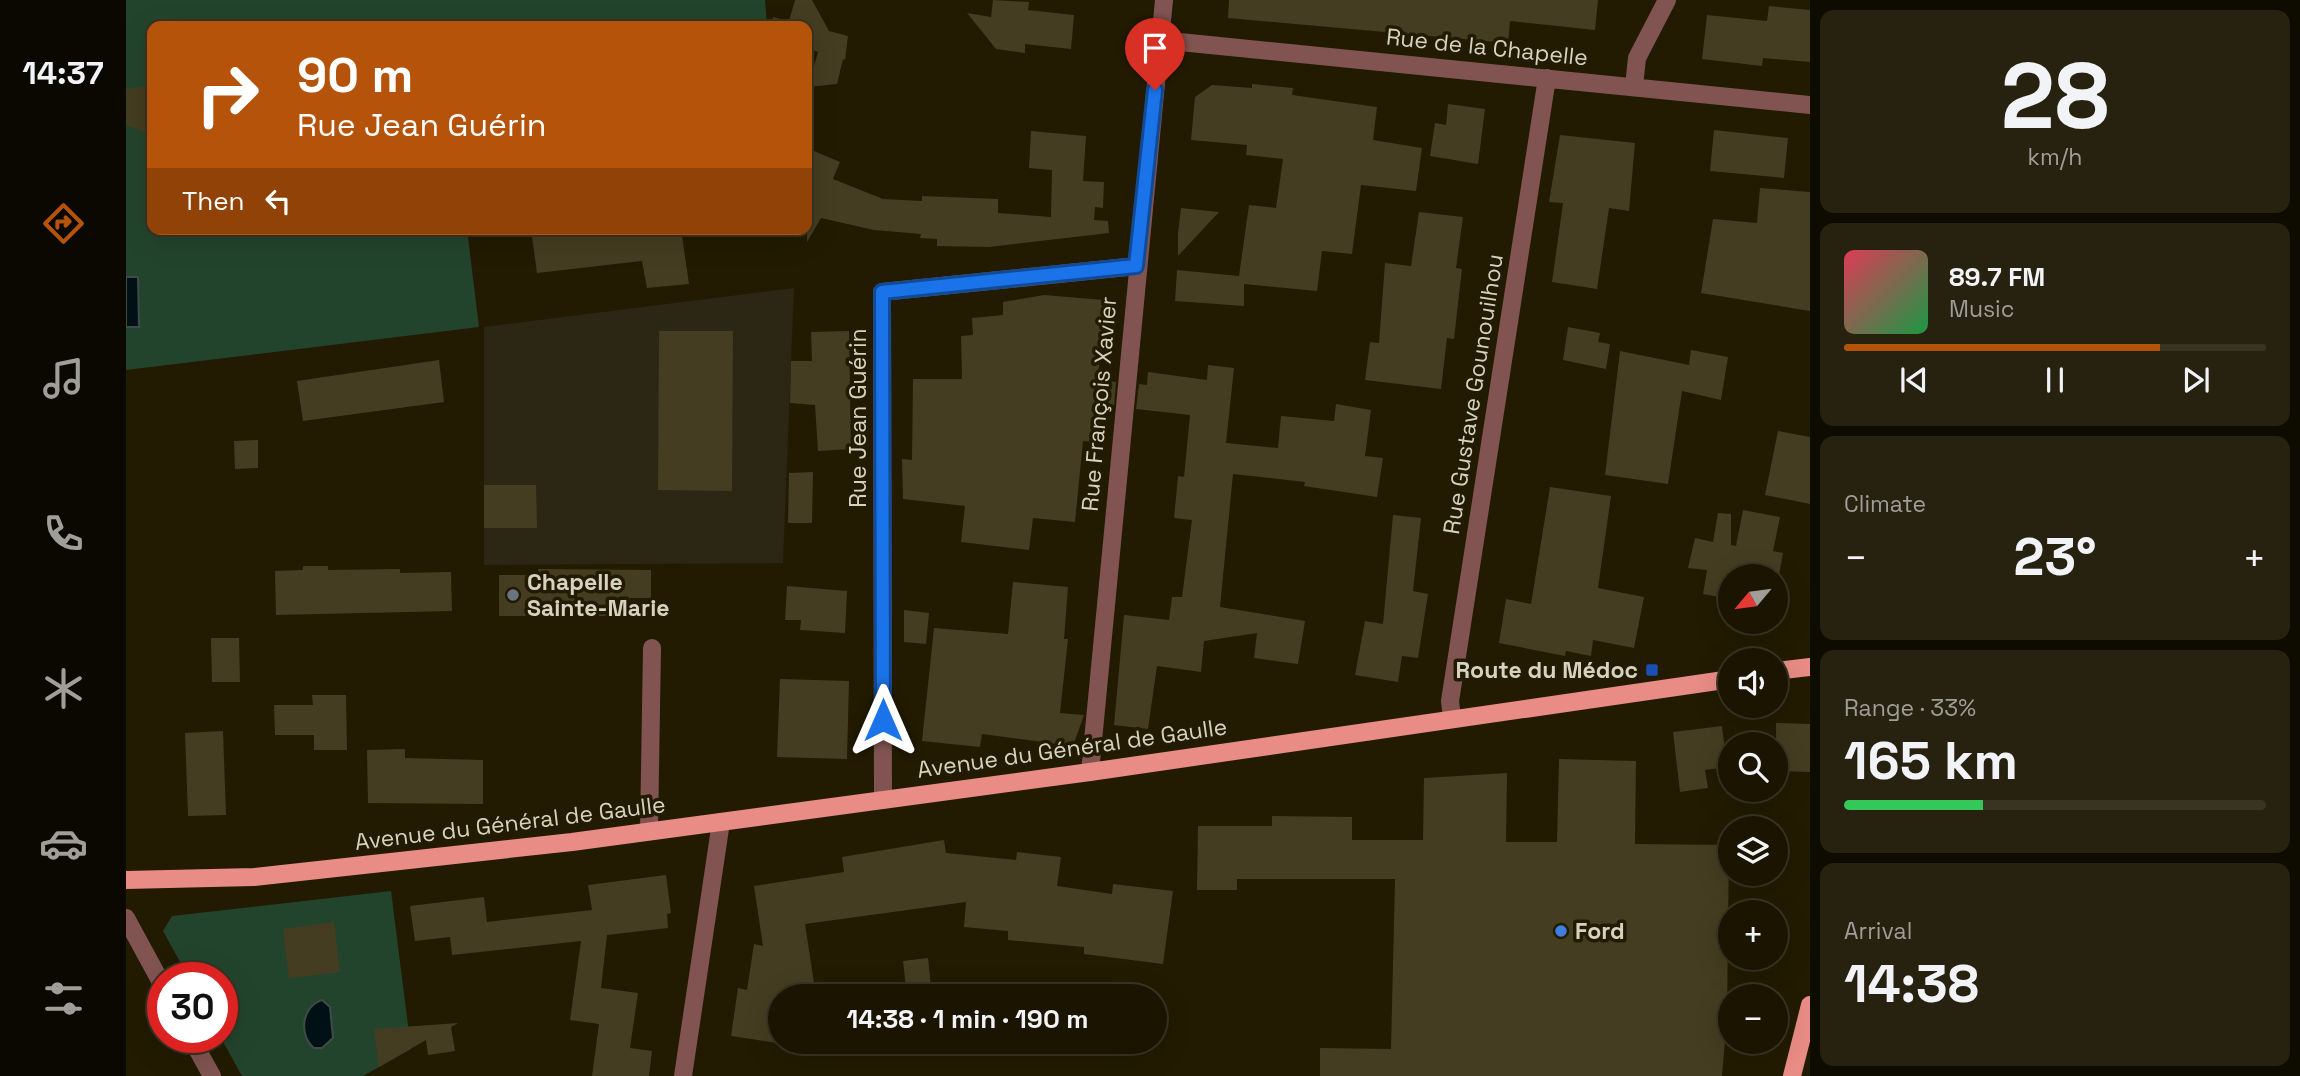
<!DOCTYPE html>
<html lang="en">
<head>
<meta charset="utf-8">
<style>
	body { margin:0; font-family:"Space Grotesk",sans-serif; background:#272110; color:#f1f3f6; height:100vh; display:flex; flex-direction:column; font-size:26px; white-space:nowrap }
	* { box-sizing:border-box; margin:0 }
	p { font-size:23px; color:#9f9e99 }
	.icon { flex:none; width:38px; height:38px; fill:none; stroke:currentColor; stroke-width:2; stroke-linecap:round; stroke-linejoin:round }
	.map { position:relative; flex:1; overflow:hidden }
	.sheet { display:flex; flex-direction:column; gap:10px; padding:10px; background:#0e0b01; width:490px }
	.sheet>* { flex:none }
	.guide { position:absolute; left:21px; top:21px; width:665px; height:214px; border-radius:14px; box-shadow:0 7px 28px #0002,0 0 0 2px #383323; background:#b45309; color:#fff; overflow:hidden }
	.needle { width:46px; rotate:241deg }
	.fabs { position:absolute; left:1592px; top:564px; display:grid; gap:14px }
	.fabs a { display:grid; place-items:center; width:70px; height:70px; border-radius:50%; background:#1a1401; box-shadow:0 7px 28px #0002,0 0 0 2px #383323; font-size:35px }
	.speed { position:absolute; left:21px; top:962px; display:flex; gap:14px; font-size:35px; font-weight:700; text-align:center }
	.speed>* { display:grid; place-content:center; width:91px; height:91px; border-radius:50%; background:#1a1401; box-shadow:0 7px 28px #0002,0 0 0 2px #383323; line-height:1 }
	.speed .limit { border:10px solid #d22; background:#fff; color:#111 }
	.pin { position:absolute; display:grid; place-items:center; width:60px; height:60px; color:#fff; margin:-72px -30px; border-radius:50% 50% 50% 0; rotate:-45deg; box-shadow:0 0 7px #0007 }
	.pin .icon { rotate:45deg }
	.me { position:absolute; width:77px; margin:-38px; rotate:0deg; stroke-linejoin:round; filter:drop-shadow(0 0 5px #0008) }
	.turn { display:flex; align-items:center; gap:24px; height:147px; padding:0 35px; font-size:32px }
	.turn .icon { width:91px; height:91px; stroke-width:2.5 }
	.turn b { display:block; font-size:49px; line-height:60px }
	.then { display:flex; align-items:center; height:66px; padding:0 35px; background:#0003; gap:14px; font-size:26px }
	.big { font-size:52px; font-weight:700; line-height:1.1 }
	.sheet .card { flex:1; display:flex; flex-direction:column; justify-content:center; gap:10px; min-width:0; padding:0 24px; border-radius:14px; background:#272110 }
	.sheet .dial { align-items:center; gap:0 }
	.dial b { font-size:91px; line-height:1 }
	.song { display:flex; align-items:center; gap:21px }
	.cover { width:84px; height:84px; border-radius:10px; background:linear-gradient(135deg,hsl(350 70% 55%),hsl(140 70% 35%)) }
	.played { height:7px; border-radius:4px; background:linear-gradient(90deg,#b45309 75%,#383323 75%) }
	.keys { display:flex; justify-content:space-around; direction:ltr }
	.heat { display:flex; justify-content:space-between; align-items:center; font-size:38px; direction:ltr }
	.charge { height:10px; border-radius:5px; background:linear-gradient(90deg,#34c759 33%,#383323 0) }
	.trip { position:absolute; left:642px; top:984px; width:399px; height:70px; border-radius:35px; background:#1a1401; box-shadow:0 7px 28px #0002,0 0 0 2px #383323; font-weight:700; line-height:70px; text-align:center }
	main { display:flex; flex:1; min-height:0 }
	.tabs { display:flex; flex-direction:column; width:126px; justify-content:space-around; align-items:center; background:#0a0800; color:#9f9e99 }
	.tabs .icon { width:49px; height:49px }
	.tabs .current { color:#b45309 }
	.tabs b { font-size:32px; color:#f1f3f6 }
	.map>svg:first-child { display:block }
	.education { fill:#2c2615 }
	.green { fill:#23442c }
	.water { fill:#001115; stroke:#404b49; stroke-width:2 }
	.building { fill:#453d21 }
	.lines { fill:none; stroke-linecap:round; stroke-linejoin:round }
	.minor { stroke:#815451; stroke-width:18 }
	.major { stroke:#e88c85; stroke-width:18 }
	.route-casing { stroke:#114b97; stroke-width:18 }
	.route { stroke:#1a73e8; stroke-width:12 }
	.worship-dot { fill:#6b7280; stroke:#221b01; stroke-width:2.5 }
	.transit-dot { fill:#1a4fb4; stroke:#221b01; stroke-width:2.5 }
	.shop-dot { fill:#3f7fe0; stroke:#221b01; stroke-width:2.5 }
	.labels { text-anchor:middle; stroke-width:7; stroke-linejoin:round; paint-order:stroke }
	.street-label { font-size:23px; fill:#d6d2c2; stroke:#221b01 }
	.poi-label { font-size:23px; font-weight:bold; fill:#d6d2c2; stroke:#221b01; text-anchor:start }
</style>
</head>
<body>
<main>
<nav class="tabs">
<b>14:37</b>
<svg class="icon current" aria-label="directions" viewBox="0 0 24 24"><path d="M12 3l9 9-9 9-9-9zM9 14v-3h6M13 9l2 2-2 2"/></svg>
<svg class="icon" aria-label="music" viewBox="0 0 24 24"><path d="M9 18V5l10-2v13"/><circle cx="6" cy="18" r="3"/><circle cx="16" cy="16" r="3"/></svg>
<svg class="icon" aria-label="phone" viewBox="0 0 24 24"><path d="M5 4h4l2 5-3 2q2 4 5 5l2-3 5 2v4C11 20 4 13 5 4z"/></svg>
<svg class="icon" aria-label="climate" viewBox="0 0 24 24"><path d="M12 3v18M4 7l16 10M4 17L20 7"/></svg>
<svg class="icon" aria-label="car" viewBox="0 0 24 24"><path d="M5 17H2v-5l4-1 3-4h7l3 4 3 1v5h-3M9 17h6M6 11h13"/><circle cx="7" cy="17" r="2"/><circle cx="17" cy="17" r="2"/></svg>
<svg class="icon" aria-label="filters" viewBox="0 0 24 24"><path d="M4 7h16M4 17h16"/><circle cx="9" cy="7" r="2"/><circle cx="15" cy="17" r="2"/></svg>
</nav>
<div class="map">
<svg width="1684" height="1076" viewBox="0 0 1684 1076">
	<rect width="100%" height="100%" fill="#221b01"/>
	<path class="education" d="M 668,288 L 657,563 L 358,565 L 358,327 Z"/>
	<path class="green" d="M 0,0 L 639,0 L 641,26 L 26,26 L 26,229 L 341,229 L 353,327 L 0,370 Z
		M 265,891 L 285,1049 L 237,1076 L 116,1076 L 95,1038 L 96,978 L 63,978 L 37,931 L 46,916 Z"/>
	<path class="water" d="M 0,277 L 12,277 L 13,327 L 0,327 Z
		M 196,1000 L 204,1007 L 207,1038 L 196,1048 L 188,1048 C 172,1035 176,1006 196,1000 Z"/>
	<path class="building" d="M 669,0 L 686,0 L 703,31 L 722,36 L 719,60 L 717,59 L 711,84 L 682,87 L 692,52 L 681,48 L 681,26 L 645,26 L 647,17 L 663,21 Z
		M 867,0 L 903,2 L 902,10 L 948,15 L 945,49 L 899,44 L 899,53 L 870,49 L 841,13 L 865,17 Z
		M 1103,0 L 1472,0 L 1469,30 L 1384,21 L 1382,43 L 1102,18 Z
		M 1643,6 L 1684,10 L 1684,62 L 1637,58 L 1636,66 L 1576,59 L 1581,15 L 1641,21 Z
		M 1126,84 L 1167,88 L 1166,95 L 1251,107 L 1247,140 L 1296,148 L 1290,191 L 1235,185 L 1226,254 L 1196,251 L 1191,291 L 1118,284 L 1118,306 L 1049,301 L 1051,270 L 1113,276 L 1123,205 L 1150,208 L 1157,159 L 1120,155 L 1121,145 L 1065,140 L 1069,97 L 1086,85 L 1126,88 Z
		M 26,85 L 26,135 L 0,125 L 0,89 Z
		M 1322,104 L 1359,109 L 1352,164 L 1304,156 L 1309,123 L 1320,125 Z
		M 1588,130 L 1662,138 L 1658,178 L 1584,171 Z
		M 905,131 L 960,136 L 957,181 L 978,182 L 977,208 L 969,207 L 968,220 L 982,221 L 983,233 L 863,247 L 811,246 L 811,239 L 794,238 L 795,234 L 748,230 L 695,218 L 681,242 L 681,148 L 714,162 L 707,179 L 757,199 L 796,201 L 796,196 L 872,199 L 872,213 L 925,217 L 926,170 L 903,168 Z
		M 1434,135 L 1509,143 L 1503,211 L 1483,208 L 1471,289 L 1426,282 L 1437,203 L 1423,202 Z
		M 1634,188 L 1684,192 L 1684,311 L 1575,293 L 1587,219 L 1631,223 Z
		M 1055,208 L 1093,212 L 1052,256 L 1052,233 Z
		M 1293,212 L 1337,217 L 1330,268 L 1336,269 L 1328,339 L 1321,338 L 1315,389 L 1239,380 L 1244,342 L 1253,343 L 1259,263 L 1285,266 Z
		M 405,229 L 555,229 L 563,284 L 521,288 L 516,261 L 411,273 Z
		M 918,295 L 978,300 L 972,380 L 990,382 L 988,406 L 972,406 L 968,442 L 957,441 L 949,522 L 907,518 L 903,550 L 835,542 L 839,506 L 777,499 L 776,459 L 786,460 L 787,379 L 836,379 L 835,336 L 847,335 L 846,318 L 877,315 L 877,302 Z
		M 1442,327 L 1474,333 L 1472,342 L 1484,344 L 1480,369 L 1437,360 Z
		M 533,331 L 607,331 L 606,491 L 532,490 Z
		M 723,331 L 725,449 L 692,451 L 689,405 L 664,403 L 665,361 L 686,361 L 685,332 Z
		M 1565,350 L 1602,357 L 1595,400 L 1556,391 L 1542,484 L 1479,475 L 1494,351 L 1563,365 Z
		M 313,360 L 318,402 L 177,421 L 171,381 Z
		M 1082,365 L 1108,368 L 1100,443 L 1152,448 L 1155,416 L 1208,421 L 1210,404 L 1245,410 L 1239,456 L 1257,458 L 1251,497 L 1178,486 L 1179,482 L 1107,474 L 1094,607 L 1179,621 L 1172,664 L 1128,658 L 1131,633 L 1078,641 L 1075,672 L 1031,666 L 1022,729 L 988,725 L 998,615 L 1043,620 L 1046,597 L 1056,597 L 1066,520 L 1048,518 L 1052,476 L 1058,477 L 1064,415 L 1010,409 L 1013,384 L 1021,385 L 1022,372 L 1081,380 Z
		M 1652,431 L 1684,437 L 1684,504 L 1639,495 Z
		M 132,440 L 132,468 L 109,469 L 108,441 Z
		M 687,472 L 686,523 L 662,523 L 663,473 Z
		M 358,485 L 410,485 L 411,528 L 358,528 Z
		M 1424,487 L 1485,496 L 1472,588 L 1518,597 L 1508,648 L 1467,640 L 1465,656 L 1440,651 L 1439,656 L 1373,643 L 1380,599 L 1405,604 Z
		M 1617,510 L 1654,517 L 1647,551 L 1657,553 L 1651,586 L 1650,576 L 1605,575 L 1605,599 L 1577,594 L 1581,570 L 1562,568 L 1569,538 L 1587,542 L 1592,513 L 1605,514 L 1605,545 L 1610,546 Z
		M 1267,515 L 1295,518 L 1287,591 L 1302,594 L 1292,658 L 1276,656 L 1272,682 L 1229,675 L 1239,621 L 1257,624 Z
		M 177,566 L 202,566 L 202,570 L 274,569 L 274,573 L 325,572 L 326,611 L 150,615 L 149,571 L 177,570 Z
		M 412,569 L 525,570 L 525,598 L 504,598 L 503,616 L 373,616 L 373,575 L 412,575 Z
		M 887,582 L 942,587 L 938,639 L 942,639 L 934,713 L 958,715 L 947,746 L 856,734 L 854,747 L 796,741 L 808,628 L 882,634 Z
		M 661,586 L 721,591 L 719,633 L 674,630 L 675,620 L 659,620 Z
		M 778,610 L 803,613 L 800,644 L 778,642 Z
		M 85,638 L 113,638 L 114,682 L 86,682 Z
		M 654,679 L 723,681 L 721,759 L 651,757 Z
		M 186,695 L 220,695 L 221,750 L 188,750 L 188,735 L 149,735 L 148,705 L 187,705 Z
		M 1650,723 L 1684,724 L 1684,772 L 1650,771 Z
		M 1596,726 L 1601,767 L 1579,770 L 1582,788 L 1554,792 L 1547,732 Z
		M 97,731 L 100,815 L 62,816 L 59,733 Z
		M 279,749 L 279,758 L 357,760 L 357,804 L 242,803 L 241,750 Z
		M 1433,759 L 1510,761 L 1509,844 L 1603,845 L 1601,1017 L 1596,1076 L 1194,1076 L 1194,1048 L 1265,1049 L 1269,879 L 1111,879 L 1111,890 L 1071,890 L 1072,826 L 1146,826 L 1146,816 L 1226,817 L 1226,840 L 1297,840 L 1298,778 L 1381,773 L 1380,842 L 1431,842 Z
		M 818,840 L 820,853 L 890,860 L 891,852 L 935,857 L 931,886 L 986,894 L 987,884 L 1047,891 L 1037,964 L 958,954 L 958,947 L 882,940 L 882,931 L 838,927 L 840,902 L 679,924 L 690,996 L 654,996 L 654,1041 L 684,1041 L 683,1048 L 605,1036 L 612,988 L 621,990 L 628,944 L 637,946 L 628,886 L 718,872 L 716,857 Z
		M 540,875 L 545,913 L 541,914 L 542,928 L 481,935 L 475,988 L 512,993 L 504,1048 L 526,1051 L 523,1076 L 466,1076 L 473,1024 L 444,1020 L 455,941 L 326,955 L 324,937 L 289,941 L 284,906 L 358,897 L 361,922 L 466,910 L 462,885 Z
		M 208,922 L 214,972 L 163,978 L 157,929 Z
		M 802,958 L 806,996 L 781,996 L 777,961 Z
		M 332,1023 L 325,1027 L 329,1051 L 302,1055 L 300,1040 L 253,1067 L 248,1029 Z"/>
	<g class="lines">
		<path class="minor" d="M 1034,40 L 1684,105
			M 1508,86 L 1511,58 L 1541,0
			M 1326,718 L 1324,701 L 1421,78
			M 964,772 L 1038,0
			M 757,800 L 756,292 L 1011,266
			M 523,831 L 526,648
			M 0,918 L 37,986
			M 65,1038 L 86,1076
			M 557,1076 L 595,822"/>
		<path class="major" d="M 1650,671 L 1684,667
			M 0,880 L 128,877 L 446,842 L 964,772 L 1605,679
			M 1666,1076 L 1684,1005"/>
	</g>
	<g class="lines">
		<g class="route-casing">
			<path id="route" d="M 757,720 L 756,292 L 1010,266 L 1029,90"/>
		</g>
		<use href="#route" class="route"/>
	</g>
	<circle class="worship-dot" cx="387" cy="595" r="7"/>
	<rect class="transit-dot" x="1519" y="663" width="14" height="14" rx="3.5"/>
	<circle class="shop-dot" cx="1435" cy="931" r="7"/>
	<g class="labels">
		<g class="street-label">
			<text transform="translate(1361 47) rotate(6)" y="8">Rue de la Chapelle</text>
			<text transform="translate(1347 394) rotate(-81)" y="8">Rue Gustave Gounouilhou</text>
			<text transform="translate(973 404) rotate(-85)" y="8">Rue François Xavier</text>
			<text transform="translate(732 418) rotate(-90)" y="8">Rue Jean Guérin</text>
			<text transform="translate(946 748) rotate(-8)" y="8">Avenue du Général de Gaulle</text>
			<text transform="translate(384 823) rotate(-7)" y="8">Avenue du Général de Gaulle</text>
		</g>
		<g class="poi-label">
			<text x="401" y="590">Chapelle<tspan x="401" dy="26">Sainte-Marie</tspan></text>
			<text x="1512" y="678" text-anchor="end">Route du Médoc</text>
			<text x="1449" y="939">Ford</text>
		</g>
	</g>
</svg>
<div class="fabs">
<a><svg class="needle" viewBox="-14 -14 28 28"><path d="M0-13l5 13h-10z" fill="#e53935"/><path d="M0 13l5-13h-10z" fill="#9f9e99"/></svg></a>
<a><svg class="icon" aria-label="sound" viewBox="0 0 24 24"><path d="M4 9h4l5-4v14l-5-4H4zM17 9q2 3 0 6"/></svg></a>
<a><svg class="icon" aria-label="search" viewBox="0 0 24 24"><circle cx="10" cy="10" r="6"/><path d="M15 15l6 6"/></svg></a>
<a><svg class="icon" aria-label="layers" viewBox="0 0 24 24"><path d="M12 4l9 5-9 5-9-5zM3 14l9 5 9-5"/></svg></a>
<a>+</a>
<a>−</a>
</div>
<div class="speed"><div class="limit">30</div></div>
<div class="pin" style="left:1029px;top:90px;background:#d93025"><svg class="icon" aria-label="arrive" viewBox="0 0 24 24"><path d="M6 21V4h12l-3 4 3 4H6"/></svg></div>
<svg class="me" style="left:757px;top:720px" viewBox="-20 -20 40 40"><path d="M0-17L14 15 0 8-14 15z" fill="#1a73e8" stroke="#fff" stroke-width="4"/></svg>
<div class="trip">14:38 · 1 min · 190 m</div>
<div class="guide">
<div class="turn"><svg class="icon" aria-label="right" viewBox="0 0 24 24"><path d="M7 20v-9h11M14 6l5 5-5 5"/></svg><div><b>90 m</b>Rue Jean Guérin</div></div>
<div class="then">Then<svg class="icon" aria-label="left" viewBox="0 0 24 24"><path d="M17 20v-9H6M10 6l-5 5 5 5"/></svg></div>
</div>
</div>
<section class="sheet">
<div class="card dial"><b>28</b><p>km/h</p></div>
<div class="card">
<div class="song"><i class="cover"></i><div><b>89.7 FM</b><p>Music</p></div></div>
<div class="played"></div>
<div class="keys"><svg class="icon" aria-label="previous" viewBox="0 0 24 24"><path d="M18 5L8 12l10 7zM5 5v14"/></svg><svg class="icon" aria-label="pause" viewBox="0 0 24 24"><path d="M8 5v14M16 5v14"/></svg><svg class="icon" aria-label="next" viewBox="0 0 24 24"><path d="M6 5l10 7-10 7zM19 5v14"/></svg></div>
</div>
<div class="card"><p>Climate</p>
<div class="heat"><a>−</a><b class="big">23°</b><a>+</a></div>
</div>
<div class="card"><p>Range · 33%</p><b class="big">165 km</b><div class="charge"></div></div>
<div class="card"><p>Arrival</p><b class="big">14:38</b></div>
</section>
</main>
</body>
</html>
